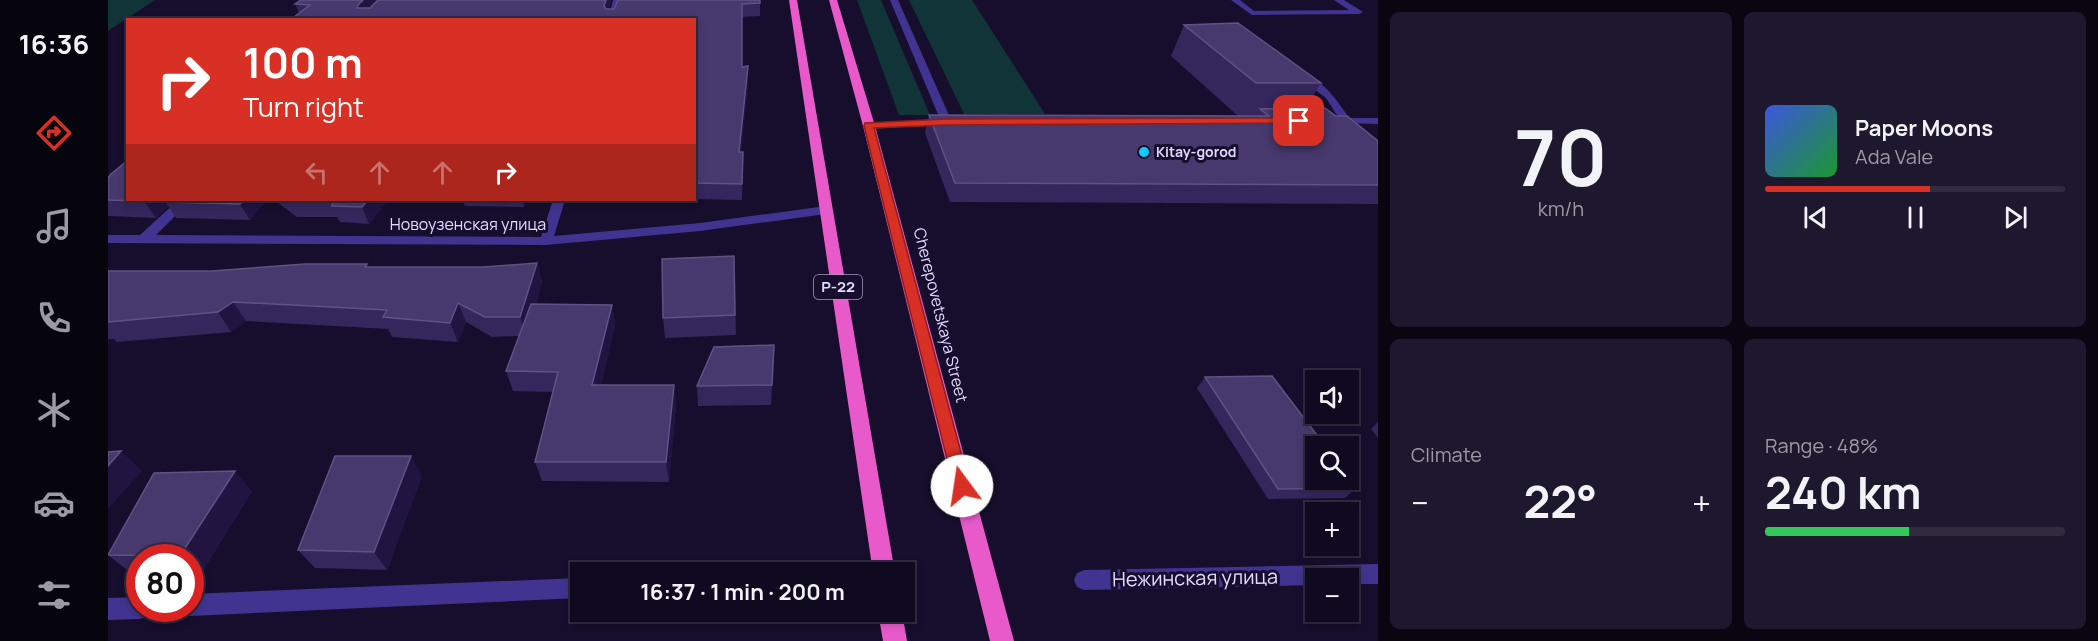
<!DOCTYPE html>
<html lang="en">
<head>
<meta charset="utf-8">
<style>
	body { margin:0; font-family:Manrope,sans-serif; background:#1e182e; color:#f1f3f6; height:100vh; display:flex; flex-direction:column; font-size:22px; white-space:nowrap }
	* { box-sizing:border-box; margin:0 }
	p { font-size:20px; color:#9c9aa5 }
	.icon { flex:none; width:33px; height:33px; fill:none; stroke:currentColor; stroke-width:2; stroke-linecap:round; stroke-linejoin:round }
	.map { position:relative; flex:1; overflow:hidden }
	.details { display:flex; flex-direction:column; gap:12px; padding:12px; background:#090612; width:720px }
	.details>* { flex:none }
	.banner { position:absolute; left:18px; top:18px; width:570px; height:183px; border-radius:0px; box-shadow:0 3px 9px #0003,0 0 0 2px #302b3f; background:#d93025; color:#fff; overflow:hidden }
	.fabs { position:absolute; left:1197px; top:370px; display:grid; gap:12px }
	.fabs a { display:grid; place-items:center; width:54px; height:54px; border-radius:0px; background:#100a21; box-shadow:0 3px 9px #0003,0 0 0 2px #302b3f; font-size:30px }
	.speed { position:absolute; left:18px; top:544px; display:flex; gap:12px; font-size:30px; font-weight:700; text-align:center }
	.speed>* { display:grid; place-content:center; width:78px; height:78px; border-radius:50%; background:#100a21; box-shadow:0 3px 9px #0003,0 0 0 2px #302b3f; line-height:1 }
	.speed .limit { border:9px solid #d22; background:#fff; color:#111 }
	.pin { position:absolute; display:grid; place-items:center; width:51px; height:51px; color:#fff; margin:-26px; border-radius:12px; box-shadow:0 3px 9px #0006 }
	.me { position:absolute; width:66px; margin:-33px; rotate:346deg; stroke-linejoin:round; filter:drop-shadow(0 0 4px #0008) }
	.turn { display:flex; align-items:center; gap:21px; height:126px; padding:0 18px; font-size:27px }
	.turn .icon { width:78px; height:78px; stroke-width:2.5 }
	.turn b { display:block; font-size:42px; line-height:51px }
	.lanes { display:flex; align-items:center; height:57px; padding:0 18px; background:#0003; justify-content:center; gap:30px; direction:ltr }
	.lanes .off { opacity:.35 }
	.big { font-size:45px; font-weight:700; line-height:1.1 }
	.details .tile { flex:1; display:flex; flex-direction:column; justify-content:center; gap:9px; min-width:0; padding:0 21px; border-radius:9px; background:#1e182e }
	.details .dial { align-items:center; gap:0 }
	.dial b { font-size:78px; line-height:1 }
	.song { display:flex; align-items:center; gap:18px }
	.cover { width:72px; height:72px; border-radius:9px; background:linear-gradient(135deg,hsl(230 70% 55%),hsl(130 70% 35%)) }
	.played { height:6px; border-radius:3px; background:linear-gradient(90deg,#d93025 55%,#302b3f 55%) }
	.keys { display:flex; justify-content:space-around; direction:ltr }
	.heat { display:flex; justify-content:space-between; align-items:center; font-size:33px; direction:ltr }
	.charge { height:9px; border-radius:4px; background:linear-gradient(90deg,#34c759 48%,#302b3f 0) }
	.details .tiles { flex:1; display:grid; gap:12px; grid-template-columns:repeat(2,1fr) }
	.trip { position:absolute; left:462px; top:562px; width:345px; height:60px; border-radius:0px; background:#100a21; box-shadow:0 3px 9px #0003,0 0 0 2px #302b3f; font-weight:700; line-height:60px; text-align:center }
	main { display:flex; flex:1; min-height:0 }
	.menu { display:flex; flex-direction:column; width:108px; justify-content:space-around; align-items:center; background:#06040d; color:#9c9aa5 }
	.menu .icon { width:42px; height:42px }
	.menu .active { color:#d93025 }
	.menu b { font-size:27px; color:#f1f3f6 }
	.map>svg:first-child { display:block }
	.green { fill:#103437 }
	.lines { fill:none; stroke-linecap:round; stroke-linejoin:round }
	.service { fill:#403490; fill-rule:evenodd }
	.minor { fill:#403490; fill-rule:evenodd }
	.trunk { fill:#e85aca; fill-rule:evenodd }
	.wall { fill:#35265b }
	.shaded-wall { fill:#211441 }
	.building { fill:#47396d; stroke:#605284; stroke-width:1.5 }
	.route { fill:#d93025; stroke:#8d1f18; stroke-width:1.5 }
	.poi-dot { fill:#05cfff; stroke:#160e2c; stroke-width:2 }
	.labels { text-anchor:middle; stroke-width:6; stroke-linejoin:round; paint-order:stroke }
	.far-poi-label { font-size:14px; font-weight:bold; fill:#e1d9ff; stroke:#160e2c; text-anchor:start }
	.shield { fill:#160e2c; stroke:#a49cc0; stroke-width:1.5 }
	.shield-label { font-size:15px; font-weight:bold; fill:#e1d9ff }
	.street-label { font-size:16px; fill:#e1d9ff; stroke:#160e2c }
	.near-street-label { font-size:20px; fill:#e1d9ff; stroke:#160e2c }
</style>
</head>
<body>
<main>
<nav class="menu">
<b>16:36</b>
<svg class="icon active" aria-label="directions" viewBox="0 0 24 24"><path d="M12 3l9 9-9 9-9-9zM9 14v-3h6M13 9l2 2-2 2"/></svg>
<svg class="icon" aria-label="music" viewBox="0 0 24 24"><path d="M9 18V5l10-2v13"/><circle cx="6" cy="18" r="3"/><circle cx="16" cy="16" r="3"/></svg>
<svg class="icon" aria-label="phone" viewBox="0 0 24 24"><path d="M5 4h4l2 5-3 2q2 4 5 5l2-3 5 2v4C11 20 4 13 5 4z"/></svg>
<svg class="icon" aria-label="climate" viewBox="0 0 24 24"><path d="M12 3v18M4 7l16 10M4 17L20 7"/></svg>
<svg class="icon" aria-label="car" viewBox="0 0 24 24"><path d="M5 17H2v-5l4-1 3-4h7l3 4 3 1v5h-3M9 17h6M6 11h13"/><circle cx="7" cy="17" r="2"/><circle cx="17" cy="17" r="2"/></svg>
<svg class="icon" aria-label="filters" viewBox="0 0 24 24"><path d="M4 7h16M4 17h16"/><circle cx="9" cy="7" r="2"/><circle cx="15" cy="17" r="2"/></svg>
</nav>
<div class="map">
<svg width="1270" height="641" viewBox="0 0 1270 641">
	<rect width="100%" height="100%" fill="#160e2c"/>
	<path class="green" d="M 0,0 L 47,0 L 0,31 Z
		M 749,0 L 773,0 L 822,115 L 791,115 Z
		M 801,0 L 864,0 L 937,114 L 856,114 Z"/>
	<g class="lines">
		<path class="service" d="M 1123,0 L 1132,0 L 1146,11 L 1241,10 L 1226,0 L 1236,0 L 1255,12 L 1251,14 L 1144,15 Z
			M 1192,75 C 1211,73 1232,104 1241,118 L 1270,118 L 1270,124 L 1234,123 L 1218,98 L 1192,79 Z"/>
		<path class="minor" d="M 505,0 L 513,0 L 508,20 L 500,20 Z
			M 782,0 L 790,0 L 844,122 L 843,124 L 761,129 L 756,126 L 761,123 L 832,119 Z
			M 70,200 L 83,200 L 48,235 L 433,237 L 445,200 L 457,200 L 446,236 L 592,223 L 718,206 L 724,210 L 718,214 L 592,231 L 438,245 L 0,243 L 0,235 L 32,235 Z
			M 1270,564 L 1270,584 L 1240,584 L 1240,579 L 1208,579 L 1208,585 L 976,590 L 969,587 L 966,580 L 969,573 L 976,570 Z
			M 472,578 L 472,598 L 82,616 L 74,612 L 73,609 L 82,609 L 82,594 Z
			M 32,597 L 32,609 L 42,609 L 40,616 L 32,619 L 0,620 L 0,598 Z"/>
		<path class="trunk" d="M 681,0 L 689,0 L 787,573 L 765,573 Z
			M 721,0 L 729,0 L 767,126 L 906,641 L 882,641 L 755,126 Z
			M 770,612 L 794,612 L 799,641 L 775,641 Z"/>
	</g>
	<path class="wall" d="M 193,0 L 503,0 L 501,9 L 652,0 L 652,16 L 634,17 L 634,67 L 640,66 L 640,81 L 633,152 L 635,168 L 634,200 L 586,199 L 586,20 L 191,13 L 187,4 Z
		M 1076,25 L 1213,83 L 1197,108 L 1228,116 L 1270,141 L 1270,204 L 842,202 L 817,133 L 821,115 L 1130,116 L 1063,56 Z
		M 0,178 L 20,200 L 158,200 L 142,220 L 68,218 L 60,206 L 48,218 L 0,216 Z
		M 166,200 L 280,200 L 261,224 L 232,222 L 229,217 L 189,217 Z
		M 354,200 L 418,200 L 416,207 L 357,206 Z
		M 481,200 L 539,200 L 538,202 Z
		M 626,256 L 628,335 L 557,338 L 555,318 Z
		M 429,263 L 434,282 L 428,304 L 504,305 L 507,325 L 493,385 L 566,385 L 568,405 L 561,482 L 434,481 L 427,462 L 445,392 L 405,391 L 398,371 L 411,336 L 384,337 L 358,322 L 350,342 L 284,337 L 280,329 L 138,321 L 123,332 L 9,342 L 6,339 L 0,339 L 0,271 L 104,271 L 260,267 L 376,267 Z
		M 666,345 L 663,405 L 590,406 L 589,386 Z
		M 1097,377 L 1248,488 L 1237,498 L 1160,499 L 1089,388 Z
		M 1270,422 L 1270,438 L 1263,429 Z
		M 314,476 L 279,570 L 207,568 L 190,550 Z
		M 144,491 L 93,574 L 82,574 L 82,558 L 32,558 L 32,573 L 23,573 L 0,555 Z"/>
	<path class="shaded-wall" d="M 255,0 L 274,0 L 254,18 L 249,8 L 250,5 Z
		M 498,0 L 503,0 L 498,19 L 496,6 Z
		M 640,66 L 640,81 L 632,168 L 631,152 Z
		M 635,152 L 635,168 L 634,200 L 634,184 Z
		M 38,200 L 67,200 L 57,202 L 60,206 L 48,218 L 36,201 Z
		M 136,200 L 158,200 L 142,220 L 132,204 Z
		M 260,200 L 280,200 L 261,224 L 254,207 Z
		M 414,200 L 418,200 L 416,207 Z
		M 429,263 L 434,282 L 418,336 L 412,317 Z
		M 125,302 L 138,321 L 123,332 L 110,312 Z
		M 350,303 L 358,322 L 350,342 L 342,323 Z
		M 504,305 L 507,325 L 489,405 L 484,385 Z
		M 566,385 L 568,405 L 561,482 L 558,462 Z
		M 13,451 L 34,471 L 0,509 L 0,466 Z
		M 303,456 L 314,476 L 279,570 L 266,552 Z
		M 127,471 L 144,491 L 93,574 L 82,564 L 82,558 L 75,558 L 72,556 Z"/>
	<path class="building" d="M 193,0 L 255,0 L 250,5 L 249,8 L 262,8 L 270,0 L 498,0 L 496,6 L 498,9 L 506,9 L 510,0 L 652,0 L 652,3 L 634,4 L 634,67 L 640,66 L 631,152 L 635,152 L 634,184 L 586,183 L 586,20 L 182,20 L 202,5 L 187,4 Z
		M 1130,23 L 1213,83 L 1148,83 L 1076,25 Z
		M 1217,108 L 1228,116 L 1239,116 L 1270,141 L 1270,185 L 847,183 L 821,115 L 1161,116 L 1152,109 Z
		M 20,160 L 20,200 L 38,200 L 36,201 L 0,200 L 0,178 L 3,174 Z
		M 59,200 L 136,200 L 132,204 L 57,202 Z
		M 179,200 L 260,200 L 254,207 L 224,206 L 225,201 L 180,201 Z
		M 626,256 L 627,315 L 555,318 L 554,259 Z
		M 429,263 L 412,317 L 377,317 L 350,303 L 342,323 L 275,317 L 279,310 L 125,302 L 110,312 L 0,322 L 0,271 L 104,271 L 197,264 L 259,264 L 257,267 L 376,267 Z
		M 423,304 L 504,305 L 484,385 L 566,385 L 558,462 L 427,462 L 450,372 L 398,371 Z
		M 666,345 L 664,385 L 589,386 L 606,347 Z
		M 1164,376 L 1218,447 L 1208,447 L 1208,480 L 1240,480 L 1240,477 L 1248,488 L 1170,489 L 1097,377 Z
		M 13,451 L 0,466 L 0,452 Z
		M 227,456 L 303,456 L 266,552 L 190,550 Z
		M 127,471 L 72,556 L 0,555 L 46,473 Z"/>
	<path class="route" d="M 1191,118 L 1196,121 L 1194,123 L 838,125 L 766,128 L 862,486 L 860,491 L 854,493 L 847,491 L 756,126 L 757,123 L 838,119 Z"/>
	<circle class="poi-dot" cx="1036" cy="152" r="6"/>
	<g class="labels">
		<g class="far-poi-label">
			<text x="1048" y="157">Kitay-gorod</text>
		</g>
		<rect class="shield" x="706" y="275" width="48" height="24" rx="4.5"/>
		<g class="shield-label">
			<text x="730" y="292">Р-22</text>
		</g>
		<g class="street-label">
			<text x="360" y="230">Новоузенская улица</text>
			<text transform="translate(833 315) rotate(76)" y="6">Cherepovetskaya Street</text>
		</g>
		<g class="near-street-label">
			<text transform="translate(1087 578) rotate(-1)" y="7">Нежинская улица</text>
		</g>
	</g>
</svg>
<div class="fabs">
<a><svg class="icon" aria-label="sound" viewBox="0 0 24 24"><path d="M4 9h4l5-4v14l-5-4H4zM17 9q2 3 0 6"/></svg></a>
<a><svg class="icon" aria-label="search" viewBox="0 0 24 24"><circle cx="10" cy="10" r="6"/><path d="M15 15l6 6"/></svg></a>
<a>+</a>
<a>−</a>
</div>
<div class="speed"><div class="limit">80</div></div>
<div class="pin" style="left:1191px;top:121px;background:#d93025"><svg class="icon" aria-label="arrive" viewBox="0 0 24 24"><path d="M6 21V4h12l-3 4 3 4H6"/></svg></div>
<svg class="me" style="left:854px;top:486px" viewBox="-20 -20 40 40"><circle r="19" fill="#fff"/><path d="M0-13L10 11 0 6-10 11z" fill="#d93025"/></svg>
<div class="trip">16:37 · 1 min · 200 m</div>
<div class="banner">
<div class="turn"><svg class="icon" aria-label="right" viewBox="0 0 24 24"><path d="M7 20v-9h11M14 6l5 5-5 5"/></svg><div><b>100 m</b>Turn right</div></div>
<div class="lanes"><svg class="icon off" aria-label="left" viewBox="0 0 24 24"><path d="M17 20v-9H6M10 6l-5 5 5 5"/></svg><svg class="icon off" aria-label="ahead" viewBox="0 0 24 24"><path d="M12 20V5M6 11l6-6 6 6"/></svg><svg class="icon off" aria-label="ahead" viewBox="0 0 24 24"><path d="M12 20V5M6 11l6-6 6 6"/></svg><svg class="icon" aria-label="right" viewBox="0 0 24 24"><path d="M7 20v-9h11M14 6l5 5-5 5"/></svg></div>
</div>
</div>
<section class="details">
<div class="tiles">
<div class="tile dial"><b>70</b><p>km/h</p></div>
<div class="tile">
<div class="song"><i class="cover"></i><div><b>Paper Moons</b><p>Ada Vale</p></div></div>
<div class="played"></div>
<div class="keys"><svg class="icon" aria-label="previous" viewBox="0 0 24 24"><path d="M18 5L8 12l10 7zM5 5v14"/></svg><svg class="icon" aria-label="pause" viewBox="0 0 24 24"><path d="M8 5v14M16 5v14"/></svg><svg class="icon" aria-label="next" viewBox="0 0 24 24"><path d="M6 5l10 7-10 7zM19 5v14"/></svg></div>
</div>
<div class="tile"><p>Climate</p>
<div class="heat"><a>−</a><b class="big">22°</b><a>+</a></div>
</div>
<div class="tile"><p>Range · 48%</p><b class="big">240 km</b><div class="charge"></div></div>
</div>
</section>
</main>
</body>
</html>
